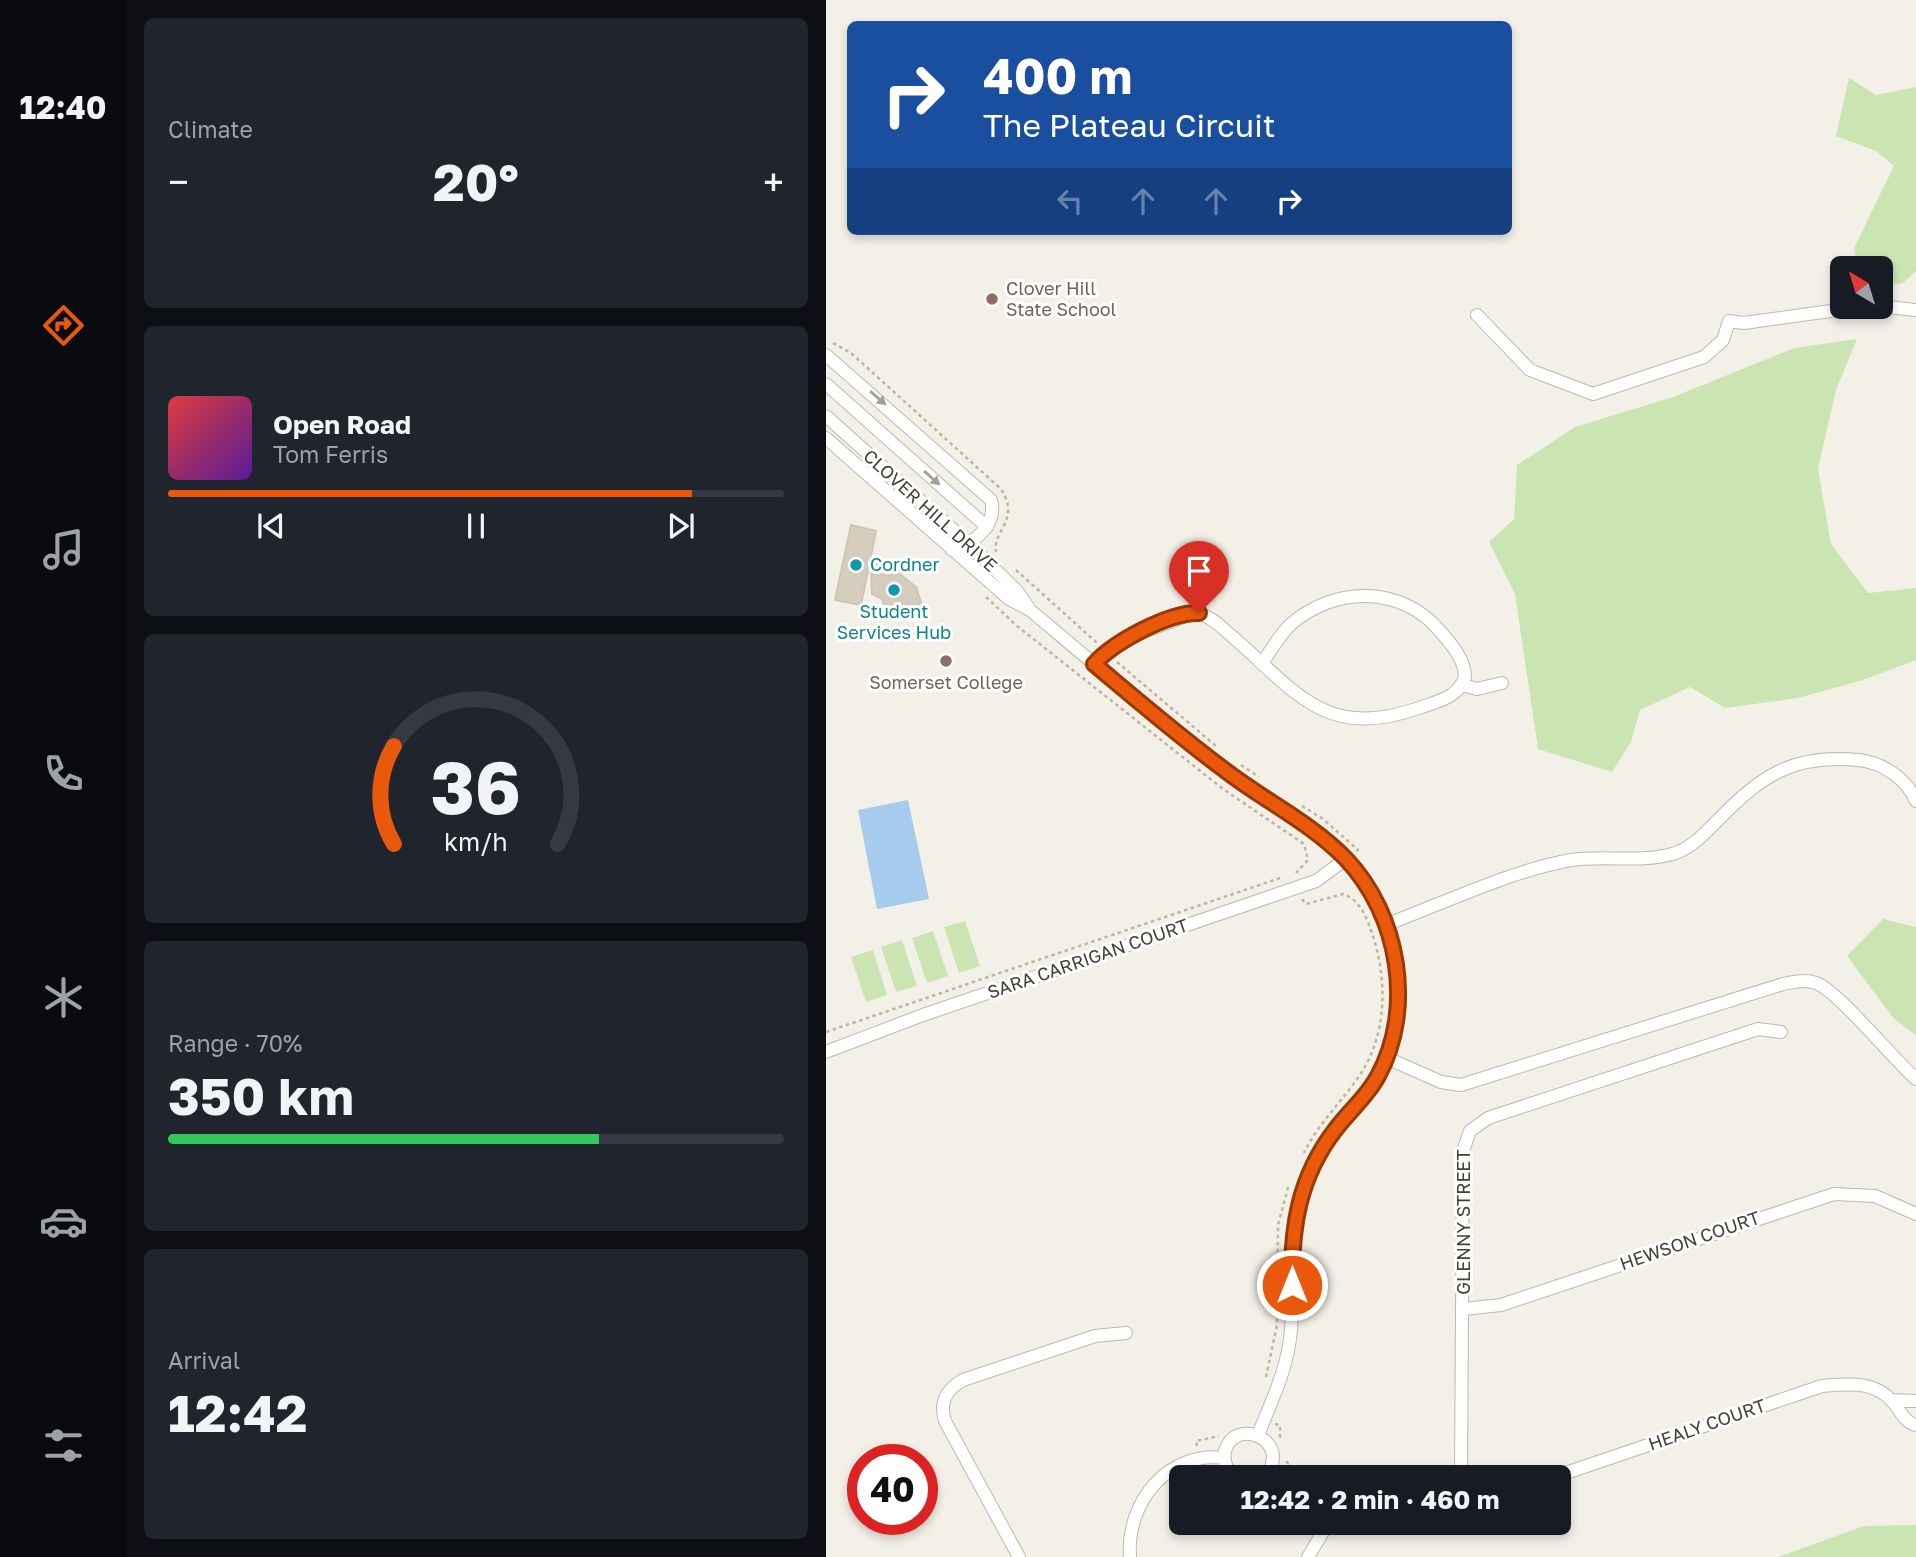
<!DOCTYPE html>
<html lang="en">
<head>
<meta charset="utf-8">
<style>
	body { margin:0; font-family:"Golos Text",sans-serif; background:#20242c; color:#f1f3f6; height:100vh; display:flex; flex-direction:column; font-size:26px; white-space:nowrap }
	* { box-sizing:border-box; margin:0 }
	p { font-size:23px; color:#9ea1a6 }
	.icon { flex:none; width:38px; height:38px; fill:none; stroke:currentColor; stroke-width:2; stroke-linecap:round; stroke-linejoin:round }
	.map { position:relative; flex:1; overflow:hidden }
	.drawer { display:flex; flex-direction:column; gap:18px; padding:18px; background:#0d0f14; width:700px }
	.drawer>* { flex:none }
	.top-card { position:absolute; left:21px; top:21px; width:665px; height:214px; border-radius:10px; box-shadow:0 4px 10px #0003; background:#1a4fa0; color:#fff; overflow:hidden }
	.needle { width:46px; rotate:322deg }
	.tools { position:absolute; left:1004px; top:256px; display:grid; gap:14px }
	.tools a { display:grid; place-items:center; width:63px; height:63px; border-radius:10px; background:#171b24; box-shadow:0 4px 10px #0003; font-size:35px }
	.speed { position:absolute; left:21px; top:1444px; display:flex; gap:14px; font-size:35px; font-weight:700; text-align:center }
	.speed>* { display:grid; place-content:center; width:91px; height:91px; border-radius:50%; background:#171b24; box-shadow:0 4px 10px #0003; line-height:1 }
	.speed .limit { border:10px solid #d22; background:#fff; color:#111 }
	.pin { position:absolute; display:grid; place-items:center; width:60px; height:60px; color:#fff; margin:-72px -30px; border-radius:50% 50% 50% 0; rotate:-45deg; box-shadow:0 0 7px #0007 }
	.pin .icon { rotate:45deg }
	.me { position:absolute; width:77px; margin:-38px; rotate:0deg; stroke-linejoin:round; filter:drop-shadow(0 0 5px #0008) }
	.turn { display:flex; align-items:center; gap:24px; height:147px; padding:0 21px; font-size:32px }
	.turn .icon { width:91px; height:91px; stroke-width:2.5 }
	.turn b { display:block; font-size:49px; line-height:60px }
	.lanes { display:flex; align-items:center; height:66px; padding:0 21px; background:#0003; justify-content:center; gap:35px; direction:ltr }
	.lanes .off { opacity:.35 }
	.big { font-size:52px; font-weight:700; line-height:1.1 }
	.drawer .card { flex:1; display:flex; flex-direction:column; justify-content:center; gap:10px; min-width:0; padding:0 24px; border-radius:10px; background:#20242c }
	.drawer .dial { align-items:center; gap:0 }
	.dial svg { height:182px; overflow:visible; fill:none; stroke:#363941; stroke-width:7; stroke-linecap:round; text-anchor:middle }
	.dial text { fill:#f1f3f6; stroke:none }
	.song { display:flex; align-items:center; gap:21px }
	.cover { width:84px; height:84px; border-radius:10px; background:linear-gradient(135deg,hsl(0 70% 55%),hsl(270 70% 35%)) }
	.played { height:7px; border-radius:4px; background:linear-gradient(90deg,#ea580c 85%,#363941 85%) }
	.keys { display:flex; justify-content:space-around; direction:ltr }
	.heat { display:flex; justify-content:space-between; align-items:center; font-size:38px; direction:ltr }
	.charge { height:10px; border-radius:5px; background:linear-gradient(90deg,#34c759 70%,#363941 0) }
	.trip { position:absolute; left:343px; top:1465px; width:402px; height:70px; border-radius:10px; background:#171b24; box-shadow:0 4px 10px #0003; font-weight:700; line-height:70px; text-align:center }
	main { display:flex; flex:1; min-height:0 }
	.menu { display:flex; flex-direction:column; width:126px; justify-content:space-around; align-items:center; background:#090b0e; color:#9ea1a6 }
	.menu .icon { width:49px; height:49px }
	.menu .active { color:#ea580c }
	.menu b { font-size:32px; color:#f1f3f6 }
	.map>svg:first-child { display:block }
	.green { fill:#cbe5b2 }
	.water { fill:#a7cbed }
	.building { fill:#d4cdbe; stroke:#cfc5b1; stroke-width:2 }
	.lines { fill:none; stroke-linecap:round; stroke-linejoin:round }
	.minor-casing { stroke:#beb9ab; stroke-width:14 }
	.path { stroke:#bfb59d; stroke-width:2.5; stroke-dasharray:3.5 3.5; stroke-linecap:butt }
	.minor { stroke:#fff; stroke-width:12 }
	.oneway { fill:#a2a09b }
	.route-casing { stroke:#983908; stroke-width:18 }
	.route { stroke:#ea580c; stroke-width:12 }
	.education-dot { fill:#8d6e63; stroke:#fff; stroke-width:2.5 }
	.culture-dot { fill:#0f9aa8; stroke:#fff; stroke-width:2.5 }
	.labels { text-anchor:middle; stroke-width:6; stroke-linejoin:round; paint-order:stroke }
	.education-label { font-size:18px; fill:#785e54; stroke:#fff; text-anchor:start }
	.street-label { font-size:18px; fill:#464137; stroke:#fff }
	.culture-label { font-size:18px; fill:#0d838f; stroke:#fff; text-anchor:start }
</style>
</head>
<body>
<main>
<nav class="menu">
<b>12:40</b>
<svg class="icon active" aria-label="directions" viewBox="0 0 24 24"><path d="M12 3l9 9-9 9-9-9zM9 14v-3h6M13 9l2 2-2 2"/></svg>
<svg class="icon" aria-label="music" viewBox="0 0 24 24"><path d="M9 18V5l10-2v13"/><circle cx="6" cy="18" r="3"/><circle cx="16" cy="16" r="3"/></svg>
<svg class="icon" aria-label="phone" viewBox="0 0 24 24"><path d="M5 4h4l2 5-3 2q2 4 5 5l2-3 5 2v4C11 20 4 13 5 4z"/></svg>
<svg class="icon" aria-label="climate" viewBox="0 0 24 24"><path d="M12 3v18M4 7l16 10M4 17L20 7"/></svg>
<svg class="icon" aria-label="car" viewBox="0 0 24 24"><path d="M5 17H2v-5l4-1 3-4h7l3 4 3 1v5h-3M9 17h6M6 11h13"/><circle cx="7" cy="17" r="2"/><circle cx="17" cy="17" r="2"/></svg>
<svg class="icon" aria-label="filters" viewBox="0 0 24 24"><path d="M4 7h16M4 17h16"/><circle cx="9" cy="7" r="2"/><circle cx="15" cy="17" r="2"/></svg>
</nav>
<section class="drawer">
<div class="card"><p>Climate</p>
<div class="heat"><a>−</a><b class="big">20°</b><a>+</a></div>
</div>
<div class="card">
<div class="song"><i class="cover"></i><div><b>Open Road</b><p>Tom Ferris</p></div></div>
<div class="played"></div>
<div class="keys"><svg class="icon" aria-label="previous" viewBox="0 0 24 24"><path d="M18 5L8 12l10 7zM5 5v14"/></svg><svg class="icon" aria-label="pause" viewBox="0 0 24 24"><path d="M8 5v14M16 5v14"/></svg><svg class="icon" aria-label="next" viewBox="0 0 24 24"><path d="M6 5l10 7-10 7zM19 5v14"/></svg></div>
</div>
<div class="card dial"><svg viewBox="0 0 100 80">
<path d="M14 69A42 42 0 1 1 86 69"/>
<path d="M14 69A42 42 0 0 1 14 26" stroke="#ea580c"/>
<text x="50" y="56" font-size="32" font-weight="700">36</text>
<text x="50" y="72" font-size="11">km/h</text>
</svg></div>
<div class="card"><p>Range · 70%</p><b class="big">350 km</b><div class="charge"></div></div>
<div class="card"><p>Arrival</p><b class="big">12:42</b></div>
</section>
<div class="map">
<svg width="1090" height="1557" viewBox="0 0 1090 1557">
	<rect width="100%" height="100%" fill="#f3f0e8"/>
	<path class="green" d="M 1023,78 L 1050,95 L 1090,87 L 1090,271 L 1077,283 L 1055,287 L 1055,268 L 1032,268 L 1028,248 L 1068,166 L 1050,151 L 1010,136 Z
		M 1031,339 L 1010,390 L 992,469 L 1005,544 L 1042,593 L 1090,588 L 1090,660 L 1037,680 L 972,698 L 899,708 L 864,687 L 814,710 L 805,742 L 786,772 L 712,749 L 689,594 L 663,542 L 688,519 L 691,465 L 749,427 L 847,397 L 968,348 Z
		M 1057,919 L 1090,927 L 1090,1035 L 1068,1019 L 1021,956 Z
		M 139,921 L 154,966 L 133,973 L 118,927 Z
		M 107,931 L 122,976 L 101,983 L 86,938 Z
		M 76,940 L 91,986 L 70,992 L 55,947 Z
		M 47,950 L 61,995 L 40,1002 L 25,957 Z
		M 1090,1525 L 1090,1557 L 952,1557 L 1038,1526 Z"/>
	<path class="water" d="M 82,800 L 103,899 L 51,909 L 32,810 Z"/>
	<path class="building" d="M 25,525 L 50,531 L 35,605 L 9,600 Z
		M 45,562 L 70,571 L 90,587 L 95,602 L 93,616 L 62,614 L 56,599 L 46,594 Z"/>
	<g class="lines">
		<g class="minor-casing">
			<path id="minor" d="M 1051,306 L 1090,310
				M 651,315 L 704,370 L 767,394 L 878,357 L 897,340 L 903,321 L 918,323 L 1041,306
				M 0,355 L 165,500 C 172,524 147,546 125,549
				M 0,384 L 161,527
				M 0,416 L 143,544 L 191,591 L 202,607
				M 0,438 L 183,599 L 204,610 C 266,662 328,715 392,765 C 425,791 463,811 496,838 C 556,885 585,966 566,1041 C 551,1099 496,1132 476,1188 C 460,1234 469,1282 465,1330 C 462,1368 446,1400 432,1435
				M 268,664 L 296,640 L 368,613 C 384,614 396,628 408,638 C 472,694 500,740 593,708 C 612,701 632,698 639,677 C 639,659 625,644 614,631 C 575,585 509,586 465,624 C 454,634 445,651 436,663
				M 636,685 L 651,689 L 676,683
				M 559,925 C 618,903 684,871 745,860 C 778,855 814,863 846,854 C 865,849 879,833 892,820 C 936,775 967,754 1032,760 C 1056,762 1081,779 1090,801
				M 0,1052 L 97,1015 L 490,881 L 520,859
				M 561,1058 L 615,1082 L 635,1085 L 957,984 C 967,982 979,979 990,983 C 1011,990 1068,1060 1090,1079
				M 637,1309 L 675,1305 L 1008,1194 L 1049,1196 L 1090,1214
				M 1066,1400 L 1090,1401
				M 408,1477 C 401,1470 397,1461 399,1451 C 410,1414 469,1443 438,1477
				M 635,1477 L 637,1151 L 644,1131 L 662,1118 L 932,1029 L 955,1032
				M 728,1477 L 996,1386 C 1022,1384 1048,1380 1067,1402 C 1075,1411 1078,1422 1090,1425
				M 536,1522 L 558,1525 L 589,1522
				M 193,1557 L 119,1421 C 113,1402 120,1390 137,1380 L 269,1336 L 300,1333
				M 304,1557 C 300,1502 342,1451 398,1458
				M 482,1557 L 503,1522"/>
		</g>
		<path class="path" d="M 7,343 L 25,353 L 175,489 C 195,520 166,531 170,552
			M 190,570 L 271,643
			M 160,597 L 191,626 L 397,789 L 478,844 L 482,860 L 470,873
			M 291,662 L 390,746
			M 415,765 L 433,777
			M 476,806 L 497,819 L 532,850 L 530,851
			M 476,899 L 480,904 L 517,894 C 535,900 541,919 547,936 C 562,983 561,1038 531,1079 C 513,1105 492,1124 478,1153
			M 0,1032 L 457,877
			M 440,1377 L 451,1325 L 452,1225 L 463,1184
			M 449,1424 L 454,1425 L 454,1438
			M 371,1446 L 370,1441 L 393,1436
			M 458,1470 L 462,1464 L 459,1458
			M 373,1473 L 391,1477"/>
		<use href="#minor" class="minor"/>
	</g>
	<defs><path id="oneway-solid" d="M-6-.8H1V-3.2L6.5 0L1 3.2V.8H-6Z" transform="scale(1.75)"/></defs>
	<g class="oneway">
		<use href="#oneway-solid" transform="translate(52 398) rotate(41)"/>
		<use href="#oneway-solid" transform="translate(106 478) rotate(42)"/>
	</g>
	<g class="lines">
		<g class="route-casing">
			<path id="route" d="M 373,613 C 343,612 288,642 268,664 C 311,700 354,737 400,771 C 439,801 485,823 520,859 C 573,915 589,1008 552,1076 C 541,1097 523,1111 509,1130 C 473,1177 465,1227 466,1285"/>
		</g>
		<use href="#route" class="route"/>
	</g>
	<g class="education-dot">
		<circle cx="166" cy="299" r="7"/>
		<circle cx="120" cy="661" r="7"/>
	</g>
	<g class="culture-dot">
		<circle cx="30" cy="565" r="7"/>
		<circle cx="68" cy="590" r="7"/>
	</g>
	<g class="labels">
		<g class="education-label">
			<text x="180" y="295">Clover Hill<tspan x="180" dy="21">State School</tspan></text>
			<text x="120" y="689" text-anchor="middle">Somerset College</text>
		</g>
		<g class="street-label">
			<text transform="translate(104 511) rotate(42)" y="6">CLOVER HILL DRIVE</text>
			<text transform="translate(262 959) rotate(-19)" y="6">SARA CARRIGAN COURT</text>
			<text transform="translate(638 1222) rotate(-90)" y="6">GLENNY STREET</text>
			<text transform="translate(864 1241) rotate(-19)" y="6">HEWSON COURT</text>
			<text transform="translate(881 1425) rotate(-19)" y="6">HEALY COURT</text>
		</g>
		<g class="culture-label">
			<text x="44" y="571">Cordner</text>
			<text x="68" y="618" text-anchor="middle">Student<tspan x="68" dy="21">Services Hub</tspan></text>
		</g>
	</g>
</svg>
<div class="tools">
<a><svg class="needle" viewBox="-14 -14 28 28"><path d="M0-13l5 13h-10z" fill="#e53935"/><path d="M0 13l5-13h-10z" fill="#9ea1a6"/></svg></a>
</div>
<div class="speed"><div class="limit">40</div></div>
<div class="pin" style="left:373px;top:613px;background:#d93025"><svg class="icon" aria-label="arrive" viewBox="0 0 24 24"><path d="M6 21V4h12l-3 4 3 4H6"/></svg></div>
<svg class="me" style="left:466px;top:1285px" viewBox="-20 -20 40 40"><circle r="17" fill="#ea580c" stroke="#fff" stroke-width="3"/><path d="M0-11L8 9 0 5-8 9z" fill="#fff"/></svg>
<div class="trip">12:42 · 2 min · 460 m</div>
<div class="top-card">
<div class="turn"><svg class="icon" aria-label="right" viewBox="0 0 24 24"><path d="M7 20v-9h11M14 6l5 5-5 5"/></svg><div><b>400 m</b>The Plateau Circuit</div></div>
<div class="lanes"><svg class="icon off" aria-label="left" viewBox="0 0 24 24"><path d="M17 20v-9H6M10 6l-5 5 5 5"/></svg><svg class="icon off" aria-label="ahead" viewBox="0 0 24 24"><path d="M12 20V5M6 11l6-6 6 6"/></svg><svg class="icon off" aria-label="ahead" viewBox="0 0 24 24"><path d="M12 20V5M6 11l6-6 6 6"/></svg><svg class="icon" aria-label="right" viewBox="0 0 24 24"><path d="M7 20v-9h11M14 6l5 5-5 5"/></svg></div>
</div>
</div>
</main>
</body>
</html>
